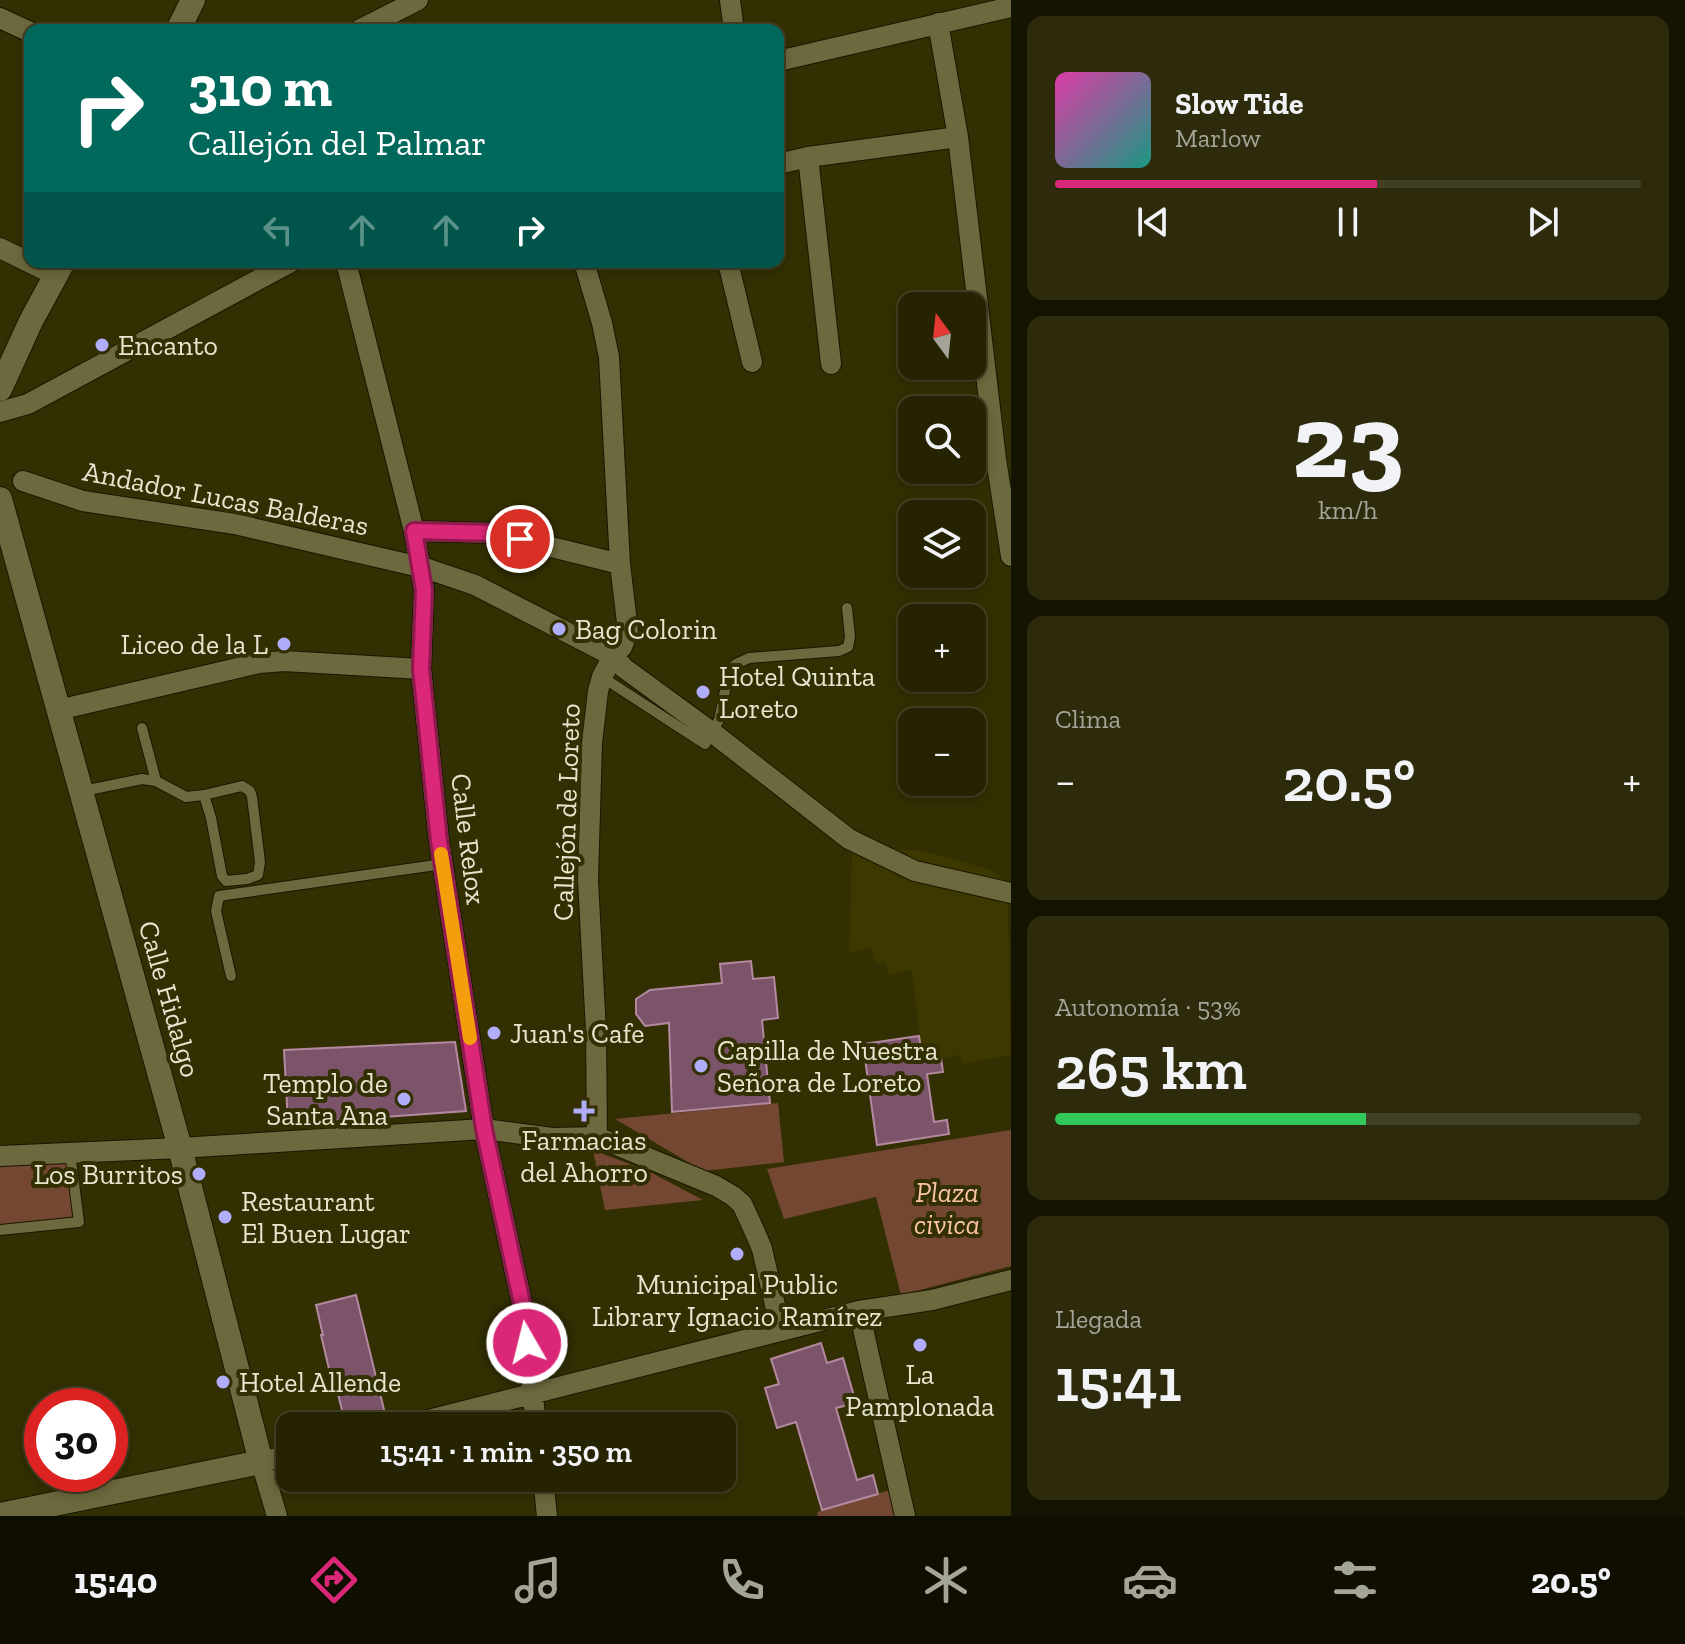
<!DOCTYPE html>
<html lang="es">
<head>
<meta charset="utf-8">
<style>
	body { margin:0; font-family:"Zilla Slab",serif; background:#2e2b0c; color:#f1f3f6; height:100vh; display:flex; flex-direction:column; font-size:30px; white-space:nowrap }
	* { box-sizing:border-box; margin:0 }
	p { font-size:26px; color:#a4a499 }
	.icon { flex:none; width:44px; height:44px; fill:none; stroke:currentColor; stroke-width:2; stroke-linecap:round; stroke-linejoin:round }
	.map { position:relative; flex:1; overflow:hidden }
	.details { display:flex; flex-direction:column; gap:16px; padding:16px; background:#151301; width:674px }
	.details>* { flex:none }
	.hud { position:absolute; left:24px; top:24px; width:760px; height:244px; border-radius:16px; box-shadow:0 4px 12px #0003,0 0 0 2px #424024; background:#00695c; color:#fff; overflow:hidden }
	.needle { width:52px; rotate:345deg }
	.controls { position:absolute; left:898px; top:292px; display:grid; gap:16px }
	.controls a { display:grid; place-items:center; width:88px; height:88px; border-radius:16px; background:#262302; box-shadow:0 4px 12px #0003,0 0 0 2px #424024; font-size:40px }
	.speed { position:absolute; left:24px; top:1388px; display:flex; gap:16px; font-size:40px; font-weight:700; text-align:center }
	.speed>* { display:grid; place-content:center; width:104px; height:104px; border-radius:50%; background:#262302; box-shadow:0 4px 12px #0003,0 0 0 2px #424024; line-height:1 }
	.speed .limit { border:12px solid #d22; background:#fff; color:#111 }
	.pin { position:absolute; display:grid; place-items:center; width:68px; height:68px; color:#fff; margin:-34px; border:4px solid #fff; border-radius:50%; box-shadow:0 2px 8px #0007 }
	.me { position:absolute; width:88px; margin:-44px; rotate:352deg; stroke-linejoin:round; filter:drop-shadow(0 0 6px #0008) }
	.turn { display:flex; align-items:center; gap:28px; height:168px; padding:0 32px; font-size:36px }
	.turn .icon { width:104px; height:104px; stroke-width:2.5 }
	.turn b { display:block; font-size:56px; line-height:68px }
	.lanes { display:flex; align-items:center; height:76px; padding:0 32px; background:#0003; justify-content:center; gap:40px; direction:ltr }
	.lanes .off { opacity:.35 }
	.big { font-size:60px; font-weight:600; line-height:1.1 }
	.details .card { flex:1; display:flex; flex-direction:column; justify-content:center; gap:12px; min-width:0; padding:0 28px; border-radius:16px; background:#2e2b0c }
	.details .dial { align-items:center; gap:0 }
	.dial b { font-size:104px; line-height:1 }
	.song { display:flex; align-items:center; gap:24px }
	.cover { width:96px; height:96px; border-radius:12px; background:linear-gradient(135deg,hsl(320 70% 55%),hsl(170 70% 35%)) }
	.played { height:8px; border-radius:4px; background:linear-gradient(90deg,#db2777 55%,#424024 55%) }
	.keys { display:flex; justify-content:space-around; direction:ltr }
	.heat { display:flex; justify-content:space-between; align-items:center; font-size:44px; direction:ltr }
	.charge { height:12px; border-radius:6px; background:linear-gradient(90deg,#34c759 53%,#424024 0) }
	.trip { position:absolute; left:276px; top:1412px; width:460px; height:80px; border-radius:16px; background:#262302; box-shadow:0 4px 12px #0003,0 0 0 2px #424024; font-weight:600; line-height:80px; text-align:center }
	.tab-bar { display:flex; height:128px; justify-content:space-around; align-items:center; background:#0f0e01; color:#a4a499 }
	.tab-bar .icon { width:56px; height:56px }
	.tab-bar .current { color:#db2777 }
	.tab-bar b { font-size:36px; color:#f1f3f6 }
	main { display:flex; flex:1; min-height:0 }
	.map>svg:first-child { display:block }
	.built { fill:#3c3800 }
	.green { fill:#744732 }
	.building { fill:#7c546a; stroke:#b489a0; stroke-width:2 }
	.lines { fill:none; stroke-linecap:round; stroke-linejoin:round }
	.lane-casing { stroke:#191700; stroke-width:12 }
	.street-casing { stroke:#191700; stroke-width:22 }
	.secondary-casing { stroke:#191700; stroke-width:26 }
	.lane { stroke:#6c693e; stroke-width:10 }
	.street { stroke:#6c693e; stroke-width:20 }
	.secondary { stroke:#6c693e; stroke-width:24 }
	.route-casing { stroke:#8e194d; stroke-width:20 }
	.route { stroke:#db2777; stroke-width:14 }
	.slow { stroke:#f59e0b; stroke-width:14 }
	.poi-dot { fill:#b0aefa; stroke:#322f02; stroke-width:3 }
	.labels { text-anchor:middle; stroke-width:8; stroke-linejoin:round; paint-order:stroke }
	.poi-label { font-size:28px; fill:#e6e5ce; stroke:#322f02; text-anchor:start }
	.street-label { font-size:28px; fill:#e6e5ce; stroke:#322f02 }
	.park-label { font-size:28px; font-style:italic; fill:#fac3aa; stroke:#322f02 }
</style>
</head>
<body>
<main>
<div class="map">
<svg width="1011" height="1516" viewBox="0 0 1011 1516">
	<rect width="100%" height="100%" fill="#322f02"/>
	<path class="built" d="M 857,836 L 878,848 L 923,851 L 988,869 L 1011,883 L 1011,904 L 1008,905 L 1011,1055 L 962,1064 L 960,1055 L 923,1061 L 912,970 L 889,975 L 885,962 L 876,964 L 871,948 L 849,953 L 852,853 Z"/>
	<path class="green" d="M 778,1103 L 784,1162 L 703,1171 L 615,1119 Z
		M 1011,1130 L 1011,1266 L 901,1295 L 876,1197 L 784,1219 L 767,1169 Z
		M 593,1150 L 650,1172 L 703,1200 L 605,1210 Z
		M 70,1153 L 79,1222 L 0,1230 L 0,1156 Z
		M 890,1490 L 895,1516 L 818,1516 L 817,1512 Z"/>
	<path class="building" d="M 751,961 L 753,979 L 774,977 L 778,1018 L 762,1020 L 770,1103 L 672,1112 L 669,1023 L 645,1026 L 636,1014 L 636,999 L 650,990 L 722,983 L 720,964 Z
		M 919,1036 L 923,1061 L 941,1058 L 943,1072 L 927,1074 L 934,1122 L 947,1120 L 949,1134 L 877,1145 L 863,1044 Z
		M 455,1042 L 466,1111 L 288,1124 L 284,1050 Z
		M 356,1295 L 388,1426 L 346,1426 L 337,1390 L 334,1390 L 321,1335 L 323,1335 L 316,1305 Z
		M 821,1343 L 827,1363 L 843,1358 L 856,1403 L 836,1408 L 857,1480 L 873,1475 L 878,1494 L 822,1510 L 796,1422 L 777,1428 L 765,1388 L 779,1384 L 771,1359 Z"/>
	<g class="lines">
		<g class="lane-casing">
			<path id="lane" d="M 602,677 L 705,744 L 719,720 L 729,671 L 736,664 L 749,658 L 839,651 L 848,647 L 850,637 L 847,608
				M 142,728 L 156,781
				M 83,791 L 142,779 L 156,781 L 186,797 L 204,795 L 242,786 L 250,791 L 252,797 L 260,862 L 258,875 L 247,879 L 226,881 L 222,876 L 211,818 L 204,795
				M 231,976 L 216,911 L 219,896 L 443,864
				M 0,1230 L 79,1222 L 70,1153"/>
		</g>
		<g class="street-casing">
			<path id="street" d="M 730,0 L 734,30
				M 0,18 L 30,32
				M 938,23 L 958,137 L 996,459 L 1011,556
				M 359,30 L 418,0
				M 778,61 L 1011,7
				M 808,157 L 831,364
				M 778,164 L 808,157 L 958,137
				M 0,248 L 55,275
				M 346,262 L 414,531 L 424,590 L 421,669 L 439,841 L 484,1129 L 525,1317 L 536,1426
				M 584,262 L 602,323 L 609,357 L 620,564 L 628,631 L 622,647 L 613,656 L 602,677 L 598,691 L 592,743 L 588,880 L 596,1031 L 597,1137
				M 728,262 L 752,362
				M 0,412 L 28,404 L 291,262
				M 23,481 L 83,501 L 235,524 L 420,567
				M 414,531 L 495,533 L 620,564
				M 422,567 L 475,585 L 613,656 L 624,668 L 713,733 L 849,839 L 915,871 L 1011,893
				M 58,710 L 259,663 L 284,661 L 421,669
				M 0,1156 L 180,1148 L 484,1129 L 552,1138 L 597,1137 L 716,1186 L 733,1196 L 742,1204 L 754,1230 L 762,1249 L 781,1331
				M 859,1311 L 905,1516
				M 405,1426 L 859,1311 L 932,1300 L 1011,1280
				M 543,1478 L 547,1516
				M 277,1516 L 261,1462 L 290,1455"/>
		</g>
		<g class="secondary-casing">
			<path id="secondary" d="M 178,30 L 193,0
				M 0,389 L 31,321 L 63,262
				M 0,499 L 180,1148 L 261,1462 L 0,1515"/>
		</g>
		<use href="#lane" class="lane"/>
		<use href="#street" class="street"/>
		<use href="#secondary" class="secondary"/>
	</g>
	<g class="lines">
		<g class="route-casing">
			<path id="route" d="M 520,539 L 495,533 L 414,531 L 424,590 L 421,669 L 439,841 L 484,1129 L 525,1317 L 527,1343"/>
		</g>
		<use href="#route" class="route"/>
		<path class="slow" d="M 441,854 L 470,1038"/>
	</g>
	<g class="poi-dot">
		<circle cx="102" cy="345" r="8"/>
		<circle cx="559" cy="629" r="8"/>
		<circle cx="284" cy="644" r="8"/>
		<circle cx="703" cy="692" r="8"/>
		<circle cx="494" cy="1033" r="8"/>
		<circle cx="701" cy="1066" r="8"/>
		<circle cx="404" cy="1099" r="8"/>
		<path d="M580 1099h8v8h8v8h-8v8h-8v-8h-8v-8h8z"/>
		<circle cx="199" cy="1174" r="8"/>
		<circle cx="225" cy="1217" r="8"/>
		<circle cx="737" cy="1254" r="8"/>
		<circle cx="920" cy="1345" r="8"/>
		<circle cx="223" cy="1382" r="8"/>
	</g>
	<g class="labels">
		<g class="poi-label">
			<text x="118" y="355">Encanto</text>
			<text x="575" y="639">Bag Colorin</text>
			<text x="268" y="654" text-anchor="end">Liceo de la L</text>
			<text x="719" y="686">Hotel Quinta<tspan x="719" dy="32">Loreto</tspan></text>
			<text x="510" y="1043">Juan's Cafe</text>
			<text x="717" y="1060">Capilla de Nuestra<tspan x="717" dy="32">Señora de Loreto</tspan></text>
			<text x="388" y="1093" text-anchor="end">Templo de<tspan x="388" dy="32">Santa Ana</tspan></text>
			<text x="584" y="1150" text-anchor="middle">Farmacias<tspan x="584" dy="32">del Ahorro</tspan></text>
			<text x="183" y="1184" text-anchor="end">Los Burritos</text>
			<text x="241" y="1211">Restaurant<tspan x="241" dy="32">El Buen Lugar</tspan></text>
			<text x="737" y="1294" text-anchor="middle">Municipal Public<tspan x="737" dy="32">Library Ignacio Ramírez</tspan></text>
			<text x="920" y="1384" text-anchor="middle">La<tspan x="920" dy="32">Pamplonada</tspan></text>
			<text x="239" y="1392">Hotel Allende</text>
		</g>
		<g class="street-label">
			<text transform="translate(226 498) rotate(11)" y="10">Andador Lucas Balderas</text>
			<text transform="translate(566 812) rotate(-88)" y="10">Callejón de Loreto</text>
			<text transform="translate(469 839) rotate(83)" y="10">Calle Relox</text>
			<text transform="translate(170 999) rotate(74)" y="10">Calle Hidalgo</text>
		</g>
		<g class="park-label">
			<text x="947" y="1202">Plaza<tspan x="947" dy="32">civica</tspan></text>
		</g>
	</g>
</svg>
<div class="controls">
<a><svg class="needle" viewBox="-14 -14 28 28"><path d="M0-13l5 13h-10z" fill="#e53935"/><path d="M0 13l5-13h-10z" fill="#a4a499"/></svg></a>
<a><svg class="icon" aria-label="search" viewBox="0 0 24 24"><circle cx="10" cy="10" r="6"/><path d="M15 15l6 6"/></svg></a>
<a><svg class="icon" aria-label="layers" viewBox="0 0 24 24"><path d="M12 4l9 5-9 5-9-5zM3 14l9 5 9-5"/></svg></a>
<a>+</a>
<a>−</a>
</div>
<div class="speed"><div class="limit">30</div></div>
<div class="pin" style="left:520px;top:539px;background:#d93025"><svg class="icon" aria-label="arrive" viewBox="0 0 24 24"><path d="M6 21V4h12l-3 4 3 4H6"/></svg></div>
<svg class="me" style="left:527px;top:1343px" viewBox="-20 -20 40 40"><circle r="17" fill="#db2777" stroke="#fff" stroke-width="3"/><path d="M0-11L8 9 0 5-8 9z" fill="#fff"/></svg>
<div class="trip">15:41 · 1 min · 350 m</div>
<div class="hud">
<div class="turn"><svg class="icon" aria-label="right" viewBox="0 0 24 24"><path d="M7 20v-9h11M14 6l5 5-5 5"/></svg><div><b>310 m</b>Callejón del Palmar</div></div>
<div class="lanes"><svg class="icon off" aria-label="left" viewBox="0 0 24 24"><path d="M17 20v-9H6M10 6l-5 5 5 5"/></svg><svg class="icon off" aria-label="ahead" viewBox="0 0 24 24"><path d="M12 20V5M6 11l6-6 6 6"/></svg><svg class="icon off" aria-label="ahead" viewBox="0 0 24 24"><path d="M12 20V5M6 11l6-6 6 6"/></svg><svg class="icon" aria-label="right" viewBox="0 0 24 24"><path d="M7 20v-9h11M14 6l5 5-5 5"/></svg></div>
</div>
</div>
<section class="details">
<div class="card">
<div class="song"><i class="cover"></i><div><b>Slow Tide</b><p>Marlow</p></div></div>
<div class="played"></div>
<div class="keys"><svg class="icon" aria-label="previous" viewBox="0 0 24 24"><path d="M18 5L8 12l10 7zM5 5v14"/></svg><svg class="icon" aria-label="pause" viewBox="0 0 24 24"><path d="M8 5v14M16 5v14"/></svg><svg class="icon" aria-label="next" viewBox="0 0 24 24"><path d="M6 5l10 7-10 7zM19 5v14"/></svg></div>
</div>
<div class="card dial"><b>23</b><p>km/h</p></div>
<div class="card"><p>Clima</p>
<div class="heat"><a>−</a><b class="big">20.5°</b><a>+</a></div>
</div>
<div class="card"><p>Autonomía · 53%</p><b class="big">265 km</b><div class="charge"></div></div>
<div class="card"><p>Llegada</p><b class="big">15:41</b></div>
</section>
</main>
<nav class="tab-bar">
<b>15:40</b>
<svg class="icon current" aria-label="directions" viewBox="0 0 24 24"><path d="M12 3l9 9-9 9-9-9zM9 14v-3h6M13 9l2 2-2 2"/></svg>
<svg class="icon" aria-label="music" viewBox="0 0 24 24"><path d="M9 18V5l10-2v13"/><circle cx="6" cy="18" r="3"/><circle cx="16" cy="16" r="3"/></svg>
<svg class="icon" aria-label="phone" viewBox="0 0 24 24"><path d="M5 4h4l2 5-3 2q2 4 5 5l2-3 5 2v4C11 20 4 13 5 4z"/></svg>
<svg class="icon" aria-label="climate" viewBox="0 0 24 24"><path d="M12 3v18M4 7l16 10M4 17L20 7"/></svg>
<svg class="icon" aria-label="car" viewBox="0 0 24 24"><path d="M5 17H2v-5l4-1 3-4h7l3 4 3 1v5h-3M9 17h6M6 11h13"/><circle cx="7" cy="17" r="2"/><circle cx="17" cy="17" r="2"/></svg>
<svg class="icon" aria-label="filters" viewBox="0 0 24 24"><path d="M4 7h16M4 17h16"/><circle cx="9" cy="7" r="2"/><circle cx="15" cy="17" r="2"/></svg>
<b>20.5°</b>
</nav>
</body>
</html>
